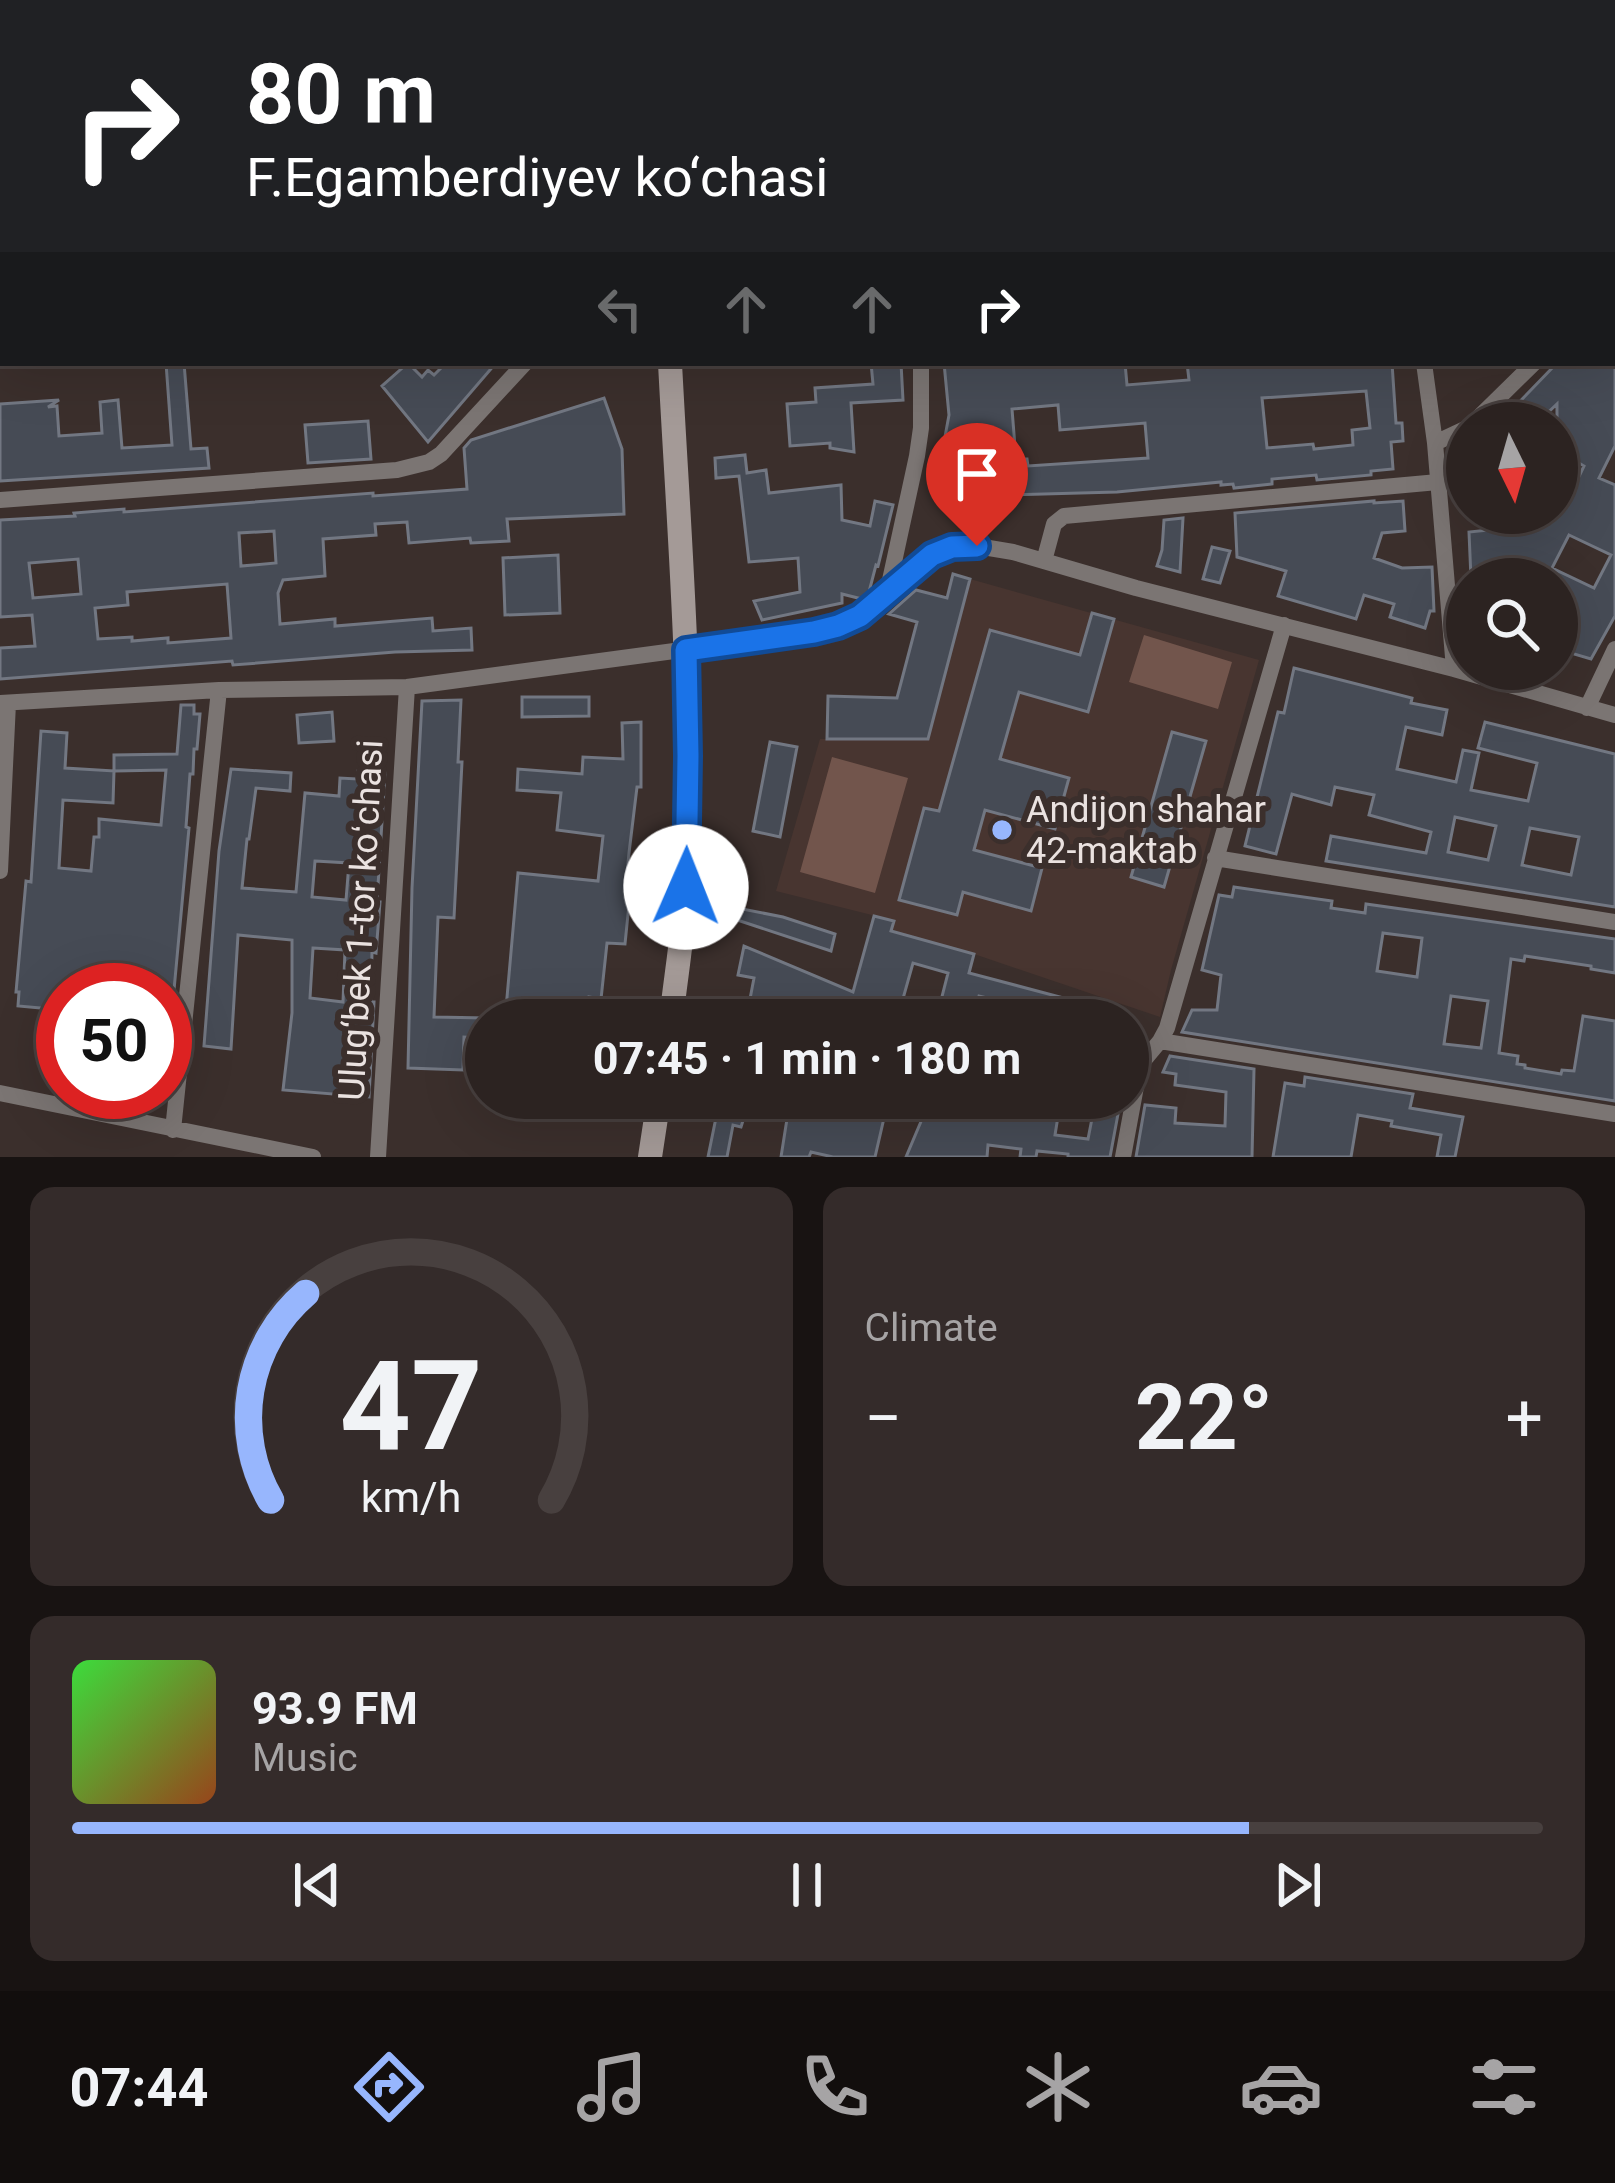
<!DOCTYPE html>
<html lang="en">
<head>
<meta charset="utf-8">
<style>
	body { margin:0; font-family:Roboto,sans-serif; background:#342b2a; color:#f1f3f6; height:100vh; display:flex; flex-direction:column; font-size:45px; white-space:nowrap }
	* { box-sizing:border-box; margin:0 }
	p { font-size:39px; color:#a6a4a5 }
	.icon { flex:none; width:66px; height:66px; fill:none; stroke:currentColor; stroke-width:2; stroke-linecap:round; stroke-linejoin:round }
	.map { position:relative; height:1157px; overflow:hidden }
	.details { display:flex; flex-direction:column; gap:30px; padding:30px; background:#181312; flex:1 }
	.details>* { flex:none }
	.top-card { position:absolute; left:0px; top:0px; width:1617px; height:366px; box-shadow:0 12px 48px #0002,0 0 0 3px #48403f; background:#202124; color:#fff; overflow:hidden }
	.needle { width:78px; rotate:175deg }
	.buttons { position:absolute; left:1446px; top:402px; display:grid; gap:24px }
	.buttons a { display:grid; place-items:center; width:132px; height:132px; border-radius:50%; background:#2c2321; box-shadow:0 12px 48px #0002,0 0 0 3px #48403f; font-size:60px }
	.speed { position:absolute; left:36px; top:963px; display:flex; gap:24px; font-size:60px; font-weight:700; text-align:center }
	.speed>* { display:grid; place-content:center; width:156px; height:156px; border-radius:50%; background:#2c2321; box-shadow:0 12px 48px #0002,0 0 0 3px #48403f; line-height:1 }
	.speed .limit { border:18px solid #d22; background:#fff; color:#111 }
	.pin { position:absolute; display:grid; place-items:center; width:102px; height:102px; color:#fff; margin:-123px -51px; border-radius:50% 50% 50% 0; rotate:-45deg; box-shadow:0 0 12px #0007 }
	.pin .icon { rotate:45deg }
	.me { position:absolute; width:132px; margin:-66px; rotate:1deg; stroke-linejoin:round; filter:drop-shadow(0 0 9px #0008) }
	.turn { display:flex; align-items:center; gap:42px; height:252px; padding:0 48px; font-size:54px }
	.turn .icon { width:156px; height:156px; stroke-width:2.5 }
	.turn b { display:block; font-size:84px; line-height:102px }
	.lanes { display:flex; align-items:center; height:114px; padding:0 48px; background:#0003; justify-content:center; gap:60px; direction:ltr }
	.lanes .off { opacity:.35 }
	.big { font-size:90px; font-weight:700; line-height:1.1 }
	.details .widget { flex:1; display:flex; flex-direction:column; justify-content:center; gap:18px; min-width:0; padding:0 42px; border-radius:24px; background:#342b2a }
	.details .dial { align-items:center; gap:0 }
	.dial svg { height:312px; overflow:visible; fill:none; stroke:#48403f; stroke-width:7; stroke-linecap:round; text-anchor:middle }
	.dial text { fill:#f1f3f6; stroke:none }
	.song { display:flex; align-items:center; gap:36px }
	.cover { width:144px; height:144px; border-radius:18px; background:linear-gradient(135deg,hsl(120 70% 55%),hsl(20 70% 35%)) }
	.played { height:12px; border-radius:6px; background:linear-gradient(90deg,#97b6fd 80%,#48403f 80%) }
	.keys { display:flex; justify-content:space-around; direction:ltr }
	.heat { display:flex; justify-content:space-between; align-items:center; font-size:66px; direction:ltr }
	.details .tiles { flex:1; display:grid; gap:30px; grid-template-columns:1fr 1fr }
	.widget:last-child { grid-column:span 2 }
	.trip { position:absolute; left:465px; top:999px; width:684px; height:120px; border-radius:60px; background:#2c2321; box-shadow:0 12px 48px #0002,0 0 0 3px #48403f; font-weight:700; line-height:120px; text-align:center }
	.tabs { display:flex; height:192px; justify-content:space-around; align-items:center; background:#120e0d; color:#a6a4a5 }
	.tabs .icon { width:84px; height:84px }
	.tabs .active { color:#97b6fd }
	.tabs b { font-size:54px; color:#f1f3f6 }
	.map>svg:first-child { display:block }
	.built { fill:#483530 }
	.green { fill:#72554c }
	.building { fill:#464b55; stroke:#727782; stroke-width:3; fill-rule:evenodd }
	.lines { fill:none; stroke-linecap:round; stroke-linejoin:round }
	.minor { stroke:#7b7573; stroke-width:16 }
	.secondary { stroke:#a49a97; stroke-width:24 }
	.route-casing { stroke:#114b97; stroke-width:30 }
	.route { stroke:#1a73e8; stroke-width:21 }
	.poi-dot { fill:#97b6fd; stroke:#3b2f2c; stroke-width:4.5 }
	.labels { text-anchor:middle; stroke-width:12; stroke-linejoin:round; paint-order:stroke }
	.poi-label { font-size:36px; fill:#eae2e0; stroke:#3b2f2c; text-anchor:start }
	.street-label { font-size:36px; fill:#eae2e0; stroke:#3b2f2c }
</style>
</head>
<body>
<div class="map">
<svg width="1615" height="1157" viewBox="0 0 1615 1157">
	<rect width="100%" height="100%" fill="#3b2f2c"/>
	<path class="built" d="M 970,579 L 1259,660 L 1171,970 L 1160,1017 L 974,954 L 891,932 L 891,928 L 876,916 L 776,891 L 820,739 L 928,738 Z"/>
	<path class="green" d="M 1144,635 L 1232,662 L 1218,709 L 1129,682 Z
		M 832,757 L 908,778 L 875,893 L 800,872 Z"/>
	<path class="building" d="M 166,363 L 184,363 L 191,449 L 207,448 L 209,468 L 0,481 L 0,404 L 59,400 L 48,407 L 57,406 L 59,436 L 102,433 L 100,402 L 118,400 L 122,448 L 172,445 Z
		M 408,363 L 422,377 L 428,370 L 434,375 L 446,363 L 496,363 L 428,442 L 382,386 Z
		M 871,363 L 901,363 L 903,400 L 851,403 L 854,452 L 830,448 L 830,443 L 790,446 L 787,404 L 816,402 L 815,388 L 873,384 Z
		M 944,363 L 1125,363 L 1127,385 L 1189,380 L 1187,363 L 1392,363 L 1396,423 L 1402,423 L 1403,441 L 1391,442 L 1393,469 L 1371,471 L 1371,475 L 1317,480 L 1316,475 L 1272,479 L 1272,484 L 1234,488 L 1233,484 L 1221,485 L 1221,482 L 1117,492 L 1009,495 L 938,475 L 949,415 ZM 1366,391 L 1370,428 L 1352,430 L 1353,445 L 1314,449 L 1313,444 L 1267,448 L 1262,398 ZM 1058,405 L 1060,430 L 1145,423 L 1148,458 L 1028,466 L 1027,459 L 1016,459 L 1012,409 Z
		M 1557,363 L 1615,363 L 1615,446 L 1599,478 L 1615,485 L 1615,616 L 1591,659 L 1557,649 L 1557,579 L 1471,579 L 1469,532 L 1489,530 L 1487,513 L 1557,513 L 1557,493 L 1572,491 L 1584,466 L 1557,450 L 1557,404 L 1539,421 L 1532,415 L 1524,423 L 1499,423 ZM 1569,535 L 1611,555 L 1594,588 L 1552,568 Z
		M 604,398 L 622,449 L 624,514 L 507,519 L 509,541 L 471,543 L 470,538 L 409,543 L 407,522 L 375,524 L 376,535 L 323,539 L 325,576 L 283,580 L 278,593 L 280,624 L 335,619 L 335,626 L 432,618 L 433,631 L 471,628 L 472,650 L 395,652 L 233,665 L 232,661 L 0,679 L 0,648 L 35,646 L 32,615 L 0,617 L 0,520 L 75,516 L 74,513 L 124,509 L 124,512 L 373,493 L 373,496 L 467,489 L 464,448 L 471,440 ZM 274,531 L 276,563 L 241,566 L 239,533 ZM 78,559 L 81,594 L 33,598 L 29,563 ZM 227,584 L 231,638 L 168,643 L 168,638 L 132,641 L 132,637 L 98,639 L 95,608 L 128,605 L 127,592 Z
		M 368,421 L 371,459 L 308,463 L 305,425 Z
		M 745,455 L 747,473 L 766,470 L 769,493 L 841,485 L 842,520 L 870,526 L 875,501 L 893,505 L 878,566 L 876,565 L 869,592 L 862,599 L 842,594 L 842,603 L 762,620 L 754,601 L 800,592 L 798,558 L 749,562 L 739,476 L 716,478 L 715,458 Z
		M 1374,501 L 1374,503 L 1403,501 L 1405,531 L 1382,533 L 1374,558 L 1402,568 L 1432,567 L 1434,611 L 1430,611 L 1425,628 L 1390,617 L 1394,604 L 1364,595 L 1356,619 L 1278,596 L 1286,571 L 1237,557 L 1235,513 Z
		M 1183,518 L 1180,572 L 1157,566 L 1162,550 L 1164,520 Z
		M 1212,547 L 1230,551 L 1220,583 L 1203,579 Z
		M 558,555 L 560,613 L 505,615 L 503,558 Z
		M 953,574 L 970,579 L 928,739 L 827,739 L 828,696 L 897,698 L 917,622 L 889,614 L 916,590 L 947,598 Z
		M 1092,613 L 1114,619 L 1088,712 L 1019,692 L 1000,759 L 1069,778 L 1055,829 L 985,810 L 974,850 L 1042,868 L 1031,911 L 963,892 L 957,915 L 899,900 L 924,808 L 939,811 L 990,630 L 1080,655 Z
		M 1294,668 L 1412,698 L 1411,703 L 1447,710 L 1442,735 L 1406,727 L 1397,769 L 1456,782 L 1463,750 L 1479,753 L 1471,790 L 1528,801 L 1537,763 L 1478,748 L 1485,722 L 1615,754 L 1615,907 L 1326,861 L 1331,836 L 1426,853 L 1431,832 L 1369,815 L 1374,795 L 1335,787 L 1331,805 L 1292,794 L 1276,854 L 1245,846 L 1278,712 L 1284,713 ZM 1455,817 L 1496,826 L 1488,860 L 1448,852 ZM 1530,828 L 1579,837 L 1571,875 L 1522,865 Z
		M 522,697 L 589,697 L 589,716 L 522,717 Z
		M 461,700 L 458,762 L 462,762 L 454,918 L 438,917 L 434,1017 L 486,1018 L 486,1038 L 464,1037 L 463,1070 L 408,1068 L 412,888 L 422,701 Z
		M 181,705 L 194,705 L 194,714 L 200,714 L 197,749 L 194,749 L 193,774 L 190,774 L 186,827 L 189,828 L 174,990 L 143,990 L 144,978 L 114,975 L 109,990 L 63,990 L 63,1010 L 18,1006 L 19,992 L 16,992 L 26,881 L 31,882 L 41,731 L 67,733 L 65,768 L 114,771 L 114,755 L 177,754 ZM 166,770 L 161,825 L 99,819 L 99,837 L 94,837 L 91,871 L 59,868 L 63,800 L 113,803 L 114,771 Z
		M 332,712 L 334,741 L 299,743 L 297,715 Z
		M 641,722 L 641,787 L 637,787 L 629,853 L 626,884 L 631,885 L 625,944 L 607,943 L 601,999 L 589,997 L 586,1020 L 505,1020 L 518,873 L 598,881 L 603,836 L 557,830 L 561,793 L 517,790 L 518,769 L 582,774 L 583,757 L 623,759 L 622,723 Z
		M 1172,732 L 1206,741 L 1164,887 L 1131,877 Z
		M 770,742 L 797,747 L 780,837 L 753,831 Z
		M 231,769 L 291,773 L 290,791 L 256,788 L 249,839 L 247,839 L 242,888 L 296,892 L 305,793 L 339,796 L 340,778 L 357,779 L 358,771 L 385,773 L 377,902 L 380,902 L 376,953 L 372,952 L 371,1002 L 374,1002 L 369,1097 L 283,1090 L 292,1013 L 292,940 L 238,935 L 231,1049 L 204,1046 L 219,851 ZM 315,861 L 349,863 L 346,900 L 312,897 ZM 313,948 L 345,950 L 343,1002 L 310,998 Z
		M 1234,887 L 1332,901 L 1331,908 L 1365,913 L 1366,904 L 1615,939 L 1615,973 L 1591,969 L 1591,966 L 1525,956 L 1524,961 L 1511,959 L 1499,1053 L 1518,1056 L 1517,1064 L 1525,1065 L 1525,1068 L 1561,1074 L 1562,1070 L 1574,1071 L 1583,1016 L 1615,1021 L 1615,1101 L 1182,1032 L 1192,1010 L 1217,1010 L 1221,975 L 1202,970 L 1219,895 L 1232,897 ZM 1383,933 L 1422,938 L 1417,977 L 1377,971 ZM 1451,996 L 1488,1001 L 1481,1048 L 1444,1044 Z
		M 727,906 L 783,917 L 835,934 L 831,951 L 725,916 Z
		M 874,916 L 894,921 L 891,931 L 974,954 L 969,973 L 1079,1002 L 1076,1020 L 1014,1020 L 1017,1005 L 979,996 L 972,1020 L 936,1020 L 948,973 L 913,963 L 897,1020 L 864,1020 L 849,1015 L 846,1020 L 808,1020 L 780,1009 L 777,1020 L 746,1020 L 754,978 L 738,975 L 744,946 L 853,992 Z
		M 1170,1056 L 1254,1069 L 1252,1157 L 1136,1157 L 1145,1105 L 1176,1108 L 1175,1123 L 1225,1126 L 1226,1092 L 1175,1085 L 1176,1074 L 1163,1072 Z
		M 1305,1077 L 1413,1094 L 1410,1108 L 1463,1117 L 1455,1157 L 1437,1157 L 1441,1135 L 1391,1126 L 1392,1121 L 1358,1115 L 1351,1157 L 1273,1157 L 1285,1083 L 1304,1086 Z
		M 720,1098 L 818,1098 L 884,1118 L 875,1157 L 833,1157 L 811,1152 L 809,1157 L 781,1157 L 787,1119 L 749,1102 L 741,1127 L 733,1125 L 727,1157 L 708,1157 Z
		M 893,1098 L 1061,1098 L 1055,1135 L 1088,1139 L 1096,1098 L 1121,1098 L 1110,1157 L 1068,1157 L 1068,1154 L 1037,1151 L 1036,1157 L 1020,1157 L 1021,1149 L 988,1145 L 987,1157 L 906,1157 L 925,1112 L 892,1102 Z"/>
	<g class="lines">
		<path class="minor" d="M 906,0 L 906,3
			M 1382,0 L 1382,3
			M 200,3 L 203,0
			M 1614,13 L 1615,12
			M 0,96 L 3,99
			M 1614,284 L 1615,283
			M 1424,363 L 1435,443 L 1454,669
			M 1473,423 L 1534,363
			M 1435,443 L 1467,428
			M 0,500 L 397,470 L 429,462 L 441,454 L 525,363
			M 1044,561 L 1054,524 L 1064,516 L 1438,482
			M 887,594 L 917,456 L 921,428 L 921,363
			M 1284,625 L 1167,1028 L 1160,1041 L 1615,1114
			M 0,703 L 219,690 L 407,687 L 815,632 L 860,617 L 932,555 L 952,547 L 977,546 L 1013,552 L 1136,588 L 1454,669 L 1615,715
			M 1587,708 L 1615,649
			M 1215,858 L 1615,922
			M 0,871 L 8,703
			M 0,1093 L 313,1157
			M 173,1130 L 219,690
			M 378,1157 L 407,687
			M 1123,1157 L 1140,1065 L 1160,1041"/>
		<path class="secondary" d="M 654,0 L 654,3
			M 670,363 C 679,536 694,710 686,884 C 684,929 676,975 671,1020
			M 650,1157 L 659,1098"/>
	</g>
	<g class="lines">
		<g class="route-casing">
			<path id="route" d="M 686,887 L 688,756 L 686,650 L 814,632 L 838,626 L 860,616 L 932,555 L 952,547 L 977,546"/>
		</g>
		<use href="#route" class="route"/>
	</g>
	<circle class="poi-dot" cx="1002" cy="830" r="12"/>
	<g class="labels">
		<g class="poi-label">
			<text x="1026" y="822">Andijon shahar<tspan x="1026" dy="41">42-maktab</tspan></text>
		</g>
		<g class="street-label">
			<text transform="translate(360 920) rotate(-87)" y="13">Ulug‘bek 1-tor koʻchasi</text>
		</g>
	</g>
</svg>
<div class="buttons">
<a><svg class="needle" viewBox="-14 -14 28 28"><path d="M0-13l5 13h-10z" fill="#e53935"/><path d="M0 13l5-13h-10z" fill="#a6a4a5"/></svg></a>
<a><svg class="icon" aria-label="search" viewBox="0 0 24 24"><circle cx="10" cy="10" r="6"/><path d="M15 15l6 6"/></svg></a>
</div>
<div class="speed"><div class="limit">50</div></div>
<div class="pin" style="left:977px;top:546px;background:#d93025"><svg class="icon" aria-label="arrive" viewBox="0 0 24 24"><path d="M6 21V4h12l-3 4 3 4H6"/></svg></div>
<svg class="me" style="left:686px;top:887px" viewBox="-20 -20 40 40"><circle r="19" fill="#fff"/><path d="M0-13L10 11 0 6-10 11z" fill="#1a73e8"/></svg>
<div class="trip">07:45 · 1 min · 180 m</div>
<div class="top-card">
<div class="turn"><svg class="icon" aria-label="right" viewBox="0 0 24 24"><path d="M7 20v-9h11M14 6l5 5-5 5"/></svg><div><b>80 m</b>F.Egamberdiyev kо‘chasi</div></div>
<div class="lanes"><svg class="icon off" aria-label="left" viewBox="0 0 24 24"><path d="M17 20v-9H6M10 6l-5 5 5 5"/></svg><svg class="icon off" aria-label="ahead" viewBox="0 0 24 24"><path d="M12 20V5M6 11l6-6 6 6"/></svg><svg class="icon off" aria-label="ahead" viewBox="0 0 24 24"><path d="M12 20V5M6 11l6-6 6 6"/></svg><svg class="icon" aria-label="right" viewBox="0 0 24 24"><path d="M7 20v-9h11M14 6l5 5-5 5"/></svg></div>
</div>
</div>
<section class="details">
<div class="tiles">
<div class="widget dial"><svg viewBox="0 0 100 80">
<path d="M14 69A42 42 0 1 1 86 69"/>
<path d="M14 69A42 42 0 0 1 23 16" stroke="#97b6fd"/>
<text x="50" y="56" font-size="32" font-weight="700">47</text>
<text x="50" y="72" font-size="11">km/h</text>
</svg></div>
<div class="widget"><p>Climate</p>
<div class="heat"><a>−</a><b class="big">22°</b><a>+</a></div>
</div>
<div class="widget">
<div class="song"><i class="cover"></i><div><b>93.9 FM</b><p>Music</p></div></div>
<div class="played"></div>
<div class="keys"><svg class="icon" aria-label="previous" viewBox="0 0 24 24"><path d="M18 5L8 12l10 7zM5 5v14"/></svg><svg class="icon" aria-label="pause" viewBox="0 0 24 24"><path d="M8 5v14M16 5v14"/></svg><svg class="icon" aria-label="next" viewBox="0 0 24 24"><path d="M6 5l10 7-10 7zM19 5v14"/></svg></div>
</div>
</div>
</section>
<nav class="tabs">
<b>07:44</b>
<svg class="icon active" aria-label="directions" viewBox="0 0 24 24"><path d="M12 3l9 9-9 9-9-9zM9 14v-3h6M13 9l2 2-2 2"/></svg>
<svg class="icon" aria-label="music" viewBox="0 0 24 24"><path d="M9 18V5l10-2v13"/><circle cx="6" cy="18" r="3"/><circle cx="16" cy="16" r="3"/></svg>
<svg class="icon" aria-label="phone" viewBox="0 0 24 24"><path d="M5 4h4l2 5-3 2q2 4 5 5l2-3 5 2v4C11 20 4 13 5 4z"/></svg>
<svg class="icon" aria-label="climate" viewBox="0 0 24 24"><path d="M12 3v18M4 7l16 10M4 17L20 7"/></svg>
<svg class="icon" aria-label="car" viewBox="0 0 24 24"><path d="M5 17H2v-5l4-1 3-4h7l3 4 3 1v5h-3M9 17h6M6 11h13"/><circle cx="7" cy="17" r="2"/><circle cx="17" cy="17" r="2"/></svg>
<svg class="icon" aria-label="filters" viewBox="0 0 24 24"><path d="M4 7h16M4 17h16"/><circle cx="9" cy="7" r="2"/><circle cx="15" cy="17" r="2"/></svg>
</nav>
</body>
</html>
